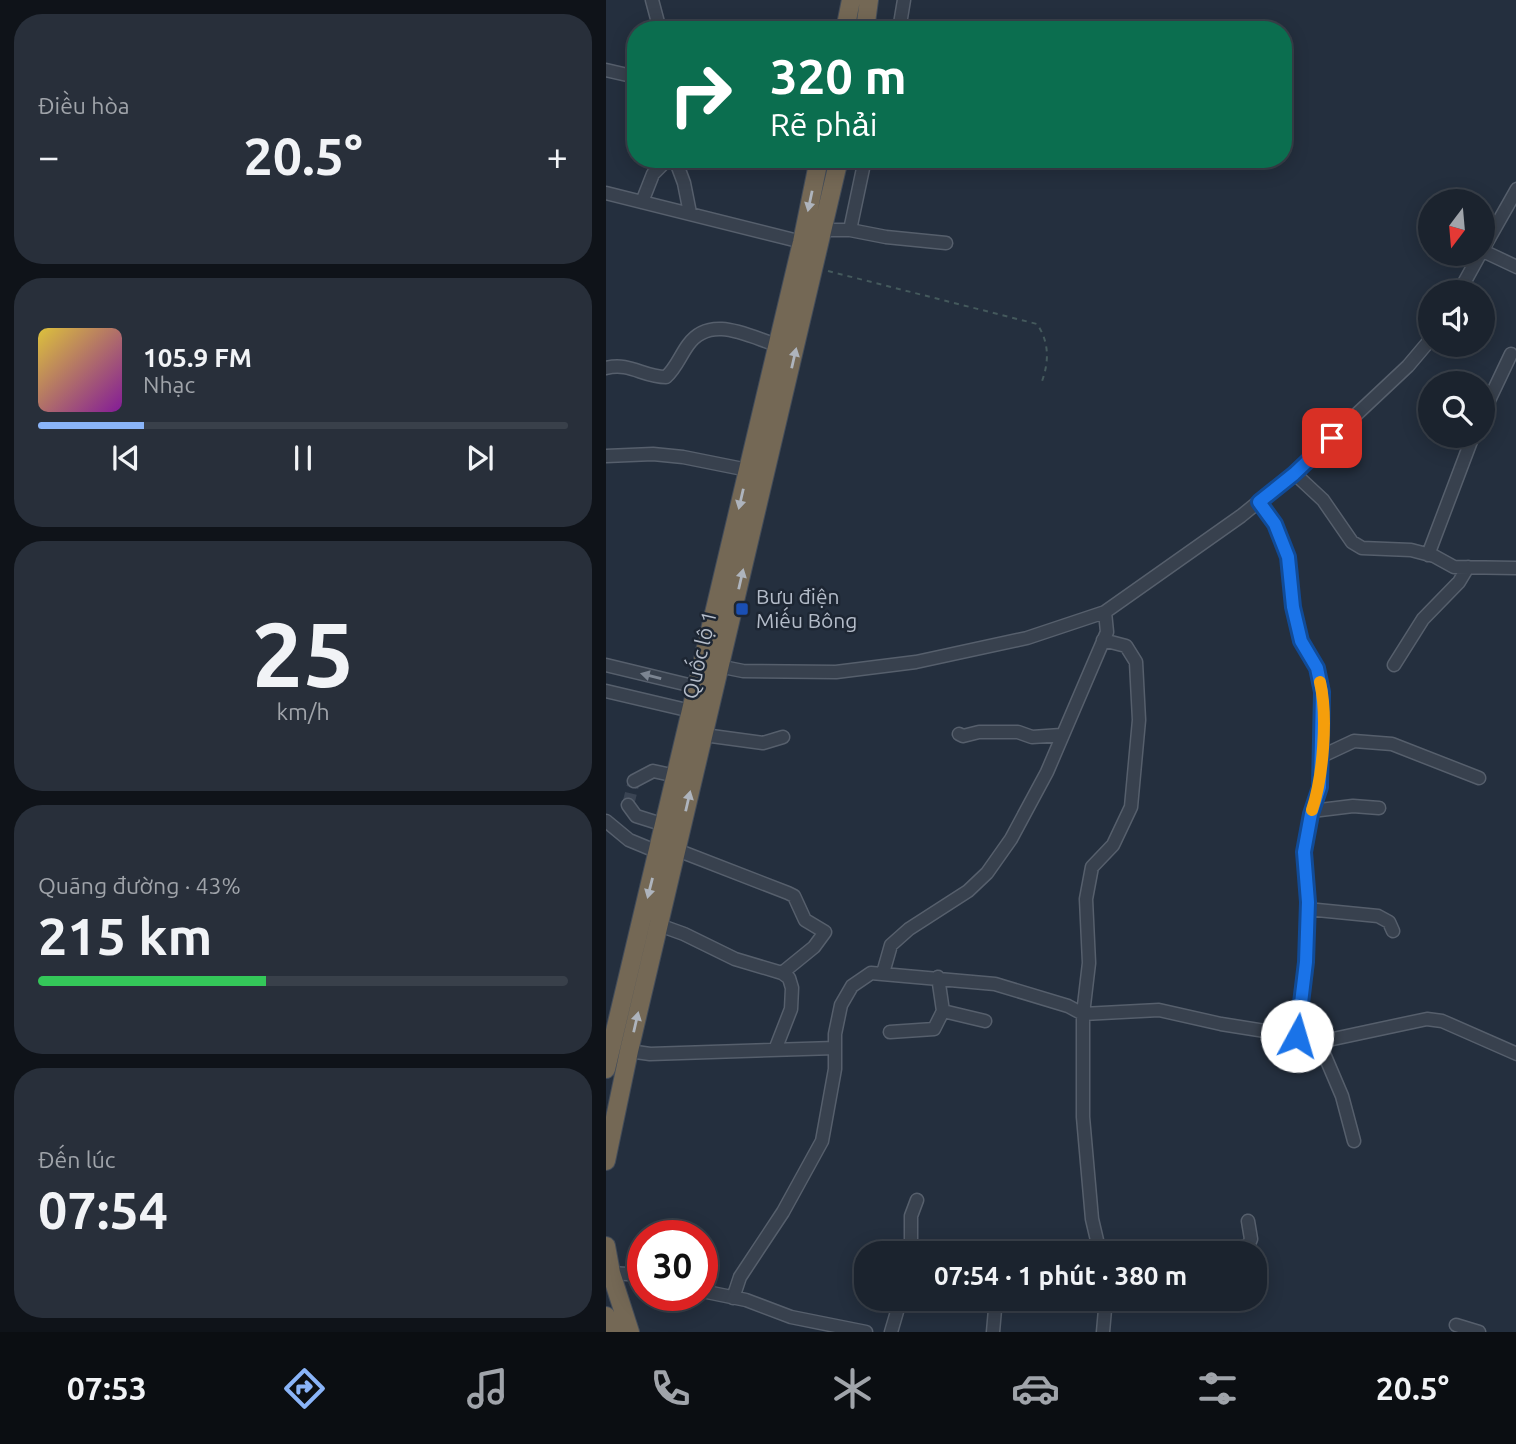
<!DOCTYPE html>
<html lang="vi">
<head>
<meta charset="utf-8">
<style>
	body { margin:0; font-family:Ubuntu,sans-serif; background:#282f3a; color:#f1f3f6; height:100vh; display:flex; flex-direction:column; font-size:26px; white-space:nowrap }
	* { box-sizing:border-box; margin:0 }
	p { font-size:23px; color:#a0a4aa }
	.icon { flex:none; width:38px; height:38px; fill:none; stroke:currentColor; stroke-width:2; stroke-linecap:round; stroke-linejoin:round }
	.map { position:relative; flex:1; overflow:hidden }
	.details { display:flex; flex-direction:column; gap:14px; padding:14px; background:#0f1319; width:606px }
	.details>* { flex:none }
	.hud { position:absolute; left:21px; top:21px; width:665px; height:147px; border-radius:28px; box-shadow:0 4px 18px #0003,0 0 0 2px #39404a; background:#0b6e4f; color:#fff; overflow:hidden }
	.needle { width:46px; rotate:196deg }
	.fabs { position:absolute; left:812px; top:189px; display:grid; gap:14px }
	.fabs a { display:grid; place-items:center; width:77px; height:77px; border-radius:50%; background:#1b232e; box-shadow:0 4px 18px #0003,0 0 0 2px #39404a; font-size:35px }
	.speed { position:absolute; left:21px; top:1220px; display:flex; gap:14px; font-size:35px; font-weight:700; text-align:center }
	.speed>* { display:grid; place-content:center; width:91px; height:91px; border-radius:50%; background:#1b232e; box-shadow:0 4px 18px #0003,0 0 0 2px #39404a; line-height:1 }
	.speed .limit { border:10px solid #d22; background:#fff; color:#111 }
	.pin { position:absolute; display:grid; place-items:center; width:60px; height:60px; color:#fff; margin:-30px; border-radius:14px; box-shadow:0 4px 10px #0006 }
	.me { position:absolute; width:77px; margin:-38px; rotate:6deg; stroke-linejoin:round; filter:drop-shadow(0 0 5px #0008) }
	.turn { display:flex; align-items:center; gap:24px; height:147px; padding:0 28px; font-size:32px }
	.turn .icon { width:91px; height:91px; stroke-width:2.5 }
	.turn b { display:block; font-size:49px; line-height:60px }
	.big { font-size:52px; font-weight:600; line-height:1.1 }
	.details .widget { flex:1; display:flex; flex-direction:column; justify-content:center; gap:10px; min-width:0; padding:0 24px; border-radius:28px; background:#282f3a }
	.details .dial { align-items:center; gap:0 }
	.dial b { font-size:91px; line-height:1 }
	.song { display:flex; align-items:center; gap:21px }
	.cover { width:84px; height:84px; border-radius:10px; background:linear-gradient(135deg,hsl(50 70% 55%),hsl(290 70% 35%)) }
	.played { height:7px; border-radius:4px; background:linear-gradient(90deg,#8ab4f8 20%,#39404a 20%) }
	.keys { display:flex; justify-content:space-around; direction:ltr }
	.heat { display:flex; justify-content:space-between; align-items:center; font-size:38px; direction:ltr }
	.charge { height:10px; border-radius:5px; background:linear-gradient(90deg,#34c759 43%,#39404a 0) }
	.trip { position:absolute; left:248px; top:1241px; width:413px; height:70px; border-radius:28px; background:#1b232e; box-shadow:0 4px 18px #0003,0 0 0 2px #39404a; font-weight:600; line-height:70px; text-align:center }
	.tab-bar { display:flex; height:112px; justify-content:space-around; align-items:center; background:#0b0e12; color:#a0a4aa }
	.tab-bar .icon { width:49px; height:49px }
	.tab-bar .current { color:#8ab4f8 }
	.tab-bar b { font-size:32px; color:#f1f3f6 }
	main { display:flex; flex:1; min-height:0 }
	.map>svg:first-child { display:block }
	.lines { fill:none; stroke-linecap:round; stroke-linejoin:round }
	.minor-tunnel { stroke:#3a4453; stroke-width:12; stroke-dasharray:12 6; stroke-linecap:butt }
	.minor-casing { stroke:#565f6c; stroke-width:15 }
	.highway-casing { stroke:#434c59; stroke-width:20 }
	.path { stroke:#44595c; stroke-width:2; stroke-dasharray:5 5; stroke-linecap:butt }
	.minor { stroke:#38414e; stroke-width:12 }
	.highway { stroke:#746855; stroke-width:18 }
	.oneway { fill:#aeb4bd }
	.oneway2 { fill:#7c8592 }
	.route-casing { stroke:#114b97; stroke-width:18 }
	.route { stroke:#1a73e8; stroke-width:12 }
	.slow { stroke:#f59e0b; stroke-width:12 }
	.transit-dot { fill:#1a4fb4; stroke:#1d2633; stroke-width:2.5 }
	.labels { text-anchor:middle; stroke-width:5; stroke-linejoin:round; paint-order:stroke }
	.poi-label { font-size:21px; fill:#b4bcc9; stroke:#1d2633; text-anchor:start }
	.street-label { font-size:21px; fill:#b4bcc9; stroke:#1d2633 }
</style>
</head>
<body>
<main>
<section class="details">
<div class="widget"><p>Điều hòa</p>
<div class="heat"><a>−</a><b class="big">20.5°</b><a>+</a></div>
</div>
<div class="widget">
<div class="song"><i class="cover"></i><div><b>105.9 FM</b><p>Nhạc</p></div></div>
<div class="played"></div>
<div class="keys"><svg class="icon" aria-label="previous" viewBox="0 0 24 24"><path d="M18 5L8 12l10 7zM5 5v14"/></svg><svg class="icon" aria-label="pause" viewBox="0 0 24 24"><path d="M8 5v14M16 5v14"/></svg><svg class="icon" aria-label="next" viewBox="0 0 24 24"><path d="M6 5l10 7-10 7zM19 5v14"/></svg></div>
</div>
<div class="widget dial"><b>25</b><p>km/h</p></div>
<div class="widget"><p>Quãng đường · 43%</p><b class="big">215 km</b><div class="charge"></div></div>
<div class="widget"><p>Đến lúc</p><b class="big">07:54</b></div>
</section>
<div class="map">
<svg width="911" height="1332" viewBox="0 0 911 1332">
	<rect width="100%" height="100%" fill="#242f3e"/>
	<g class="lines">
		<path class="minor-tunnel" d="M 22,805 L 28,781"/>
		<g class="minor-casing">
			<path id="minor" d="M 46,0 L 54,30
				M 293,30 L 298,0
				M 0,70 L 30,77
				M 69,159 L 78,183 L 84,213
				M 0,193 L 204,244
				M 36,202 L 47,174 L 62,159
				M 218,230 L 244,230 L 259,159
				M 244,230 L 280,237 L 340,243
				M 877,249 L 911,189
				M 877,251 L 911,267
				M 853,292 L 874,254
				M 0,368 C 24,362 37,377 60,377 C 70,368 74,356 82,345 C 104,314 142,336 171,345
				M 877,413 L 905,354
				M 0,456 L 47,454 L 77,457 L 142,470
				M 688,473 L 717,500 L 746,542 L 756,548 L 805,550 L 828,556 L 848,567 L 911,568
				M 653,502 L 669,524 L 682,557 L 687,607 L 695,641 L 711,668 L 716,692 L 714,787 L 705,814 L 698,852 L 702,902 L 700,962 L 691,1036
				M 822,555 L 867,436
				M 0,665 L 91,687
				M 107,665 L 137,671 L 230,672 L 310,662 L 421,638 L 499,612 L 635,516 L 688,473 L 802,366 L 824,340
				M 788,665 L 817,619 L 853,582 L 862,567
				M 0,691 L 85,711
				M 353,734 L 357,736 L 373,732 L 412,732 L 426,737 L 455,735
				M 98,735 L 157,743 L 177,737
				M 716,756 L 748,741 L 786,744 L 873,778
				M 28,781 L 47,771 L 70,776
				M 22,805 L 30,816 L 65,827
				M 706,811 L 747,806 L 773,808
				M 0,821 L 23,840 L 52,852
				M 71,850 L 182,893 L 188,896 L 199,920 L 219,932 L 208,947 L 176,973
				M 701,909 L 772,916 L 783,922 L 787,931
				M 53,925 L 78,934 L 129,959 L 176,973 L 183,978 L 186,988 L 185,1009 L 169,1050
				M 277,973 L 285,945 L 303,929 L 362,891 L 381,873 L 405,839 L 441,772 L 501,632 L 499,612
				M 337,1011 L 379,1021
				M 284,1032 L 328,1029 L 337,1011 L 332,977
				M 713,1042 L 736,1096 L 748,1141
				M 23,1051 L 44,1054 L 229,1048
				M 305,1253 L 305,1216 L 311,1200
				M 494,1253 L 486,1219 L 477,1117 L 477,1014 L 483,963 L 480,899 L 486,867 L 507,845 L 525,807 L 533,720 L 530,662 L 520,646 L 497,640
				M 595,1253 L 642,1246 L 645,1239 L 642,1221
				M 5,1273 L 37,1275
				M 96,1291 L 140,1300 L 185,1317 L 260,1332
				M 127,1298 L 134,1277 L 177,1212 L 216,1141 L 229,1069 L 229,1034 L 235,1005 L 246,986 L 265,973 L 389,984 L 462,1006 L 477,1014 L 553,1010 L 615,1024 L 691,1036 L 701,1041 L 713,1042 L 821,1019 L 836,1021 L 911,1054
				M 850,1325 L 873,1332
				M 285,1332 L 295,1298
				M 387,1332 L 390,1298
				M 497,1332 L 500,1298"/>
		</g>
		<g class="highway-casing">
			<path id="highway" d="M 239,30 L 245,0
				M 259,30 L 263,0
				M 0,1069 L 196,242 L 213,159
				M 0,1161 L 23,1051 L 233,159
				M 0,1246 L 5,1273 L 24,1332
				M 0,1316 L 6,1332"/>
		</g>
		<path class="path" d="M 222,271 L 431,324 C 444,343 443,363 435,384"/>
		<use href="#minor" class="minor"/>
		<use href="#highway" class="highway"/>
	</g>
	<defs><path id="oneway-solid" d="M-6-.8H1V-3.2L6.5 0L1 3.2V.8H-6Z" transform="scale(1.75)"/></defs>
	<g class="oneway">
		<use href="#oneway-solid" transform="translate(204 201) rotate(102)"/>
		<use href="#oneway-solid" transform="translate(188 358) rotate(-77)"/>
		<use href="#oneway-solid" transform="translate(135 499) rotate(103)"/>
		<use href="#oneway-solid" transform="translate(135 579) rotate(-77)"/>
		<use href="#oneway-solid" transform="translate(82 801) rotate(-77)"/>
		<use href="#oneway-solid" transform="translate(44 888) rotate(104)"/>
		<use href="#oneway-solid" transform="translate(30 1022) rotate(-77)"/>
	</g>
	<use class="oneway2" href="#oneway-solid" transform="translate(45 676) rotate(-166)"/>
	<g class="lines">
		<g class="route-casing">
			<path id="route" d="M 691,1036 L 700,962 L 702,902 L 698,852 L 705,814 L 714,787 L 716,692 L 711,668 L 695,641 L 687,607 L 682,557 L 669,524 L 653,502 L 688,474 L 726,438"/>
		</g>
		<use href="#route" class="route"/>
		<path class="slow" d="M 706,810 C 717,777 722,717 714,682"/>
	</g>
	<rect class="transit-dot" x="129" y="602" width="14" height="14" rx="3.5"/>
	<g class="labels">
		<g class="poi-label">
			<text x="150" y="604">Bưu điện<tspan x="150" dy="24">Miếu Bông</tspan></text>
		</g>
		<g class="street-label">
			<text transform="translate(94 655) rotate(-77)" y="7">Quốc lộ 1</text>
		</g>
	</g>
</svg>
<div class="fabs">
<a><svg class="needle" viewBox="-14 -14 28 28"><path d="M0-13l5 13h-10z" fill="#e53935"/><path d="M0 13l5-13h-10z" fill="#a0a4aa"/></svg></a>
<a><svg class="icon" aria-label="sound" viewBox="0 0 24 24"><path d="M4 9h4l5-4v14l-5-4H4zM17 9q2 3 0 6"/></svg></a>
<a><svg class="icon" aria-label="search" viewBox="0 0 24 24"><circle cx="10" cy="10" r="6"/><path d="M15 15l6 6"/></svg></a>
</div>
<div class="speed"><div class="limit">30</div></div>
<div class="pin" style="left:726px;top:438px;background:#d93025"><svg class="icon" aria-label="arrive" viewBox="0 0 24 24"><path d="M6 21V4h12l-3 4 3 4H6"/></svg></div>
<svg class="me" style="left:691px;top:1036px" viewBox="-20 -20 40 40"><circle r="19" fill="#fff"/><path d="M0-13L10 11 0 6-10 11z" fill="#1a73e8"/></svg>
<div class="trip">07:54 · 1 phút · 380 m</div>
<div class="hud">
<div class="turn"><svg class="icon" aria-label="right" viewBox="0 0 24 24"><path d="M7 20v-9h11M14 6l5 5-5 5"/></svg><div><b>320 m</b>Rẽ phải</div></div>
</div>
</div>
</main>
<nav class="tab-bar">
<b>07:53</b>
<svg class="icon current" aria-label="directions" viewBox="0 0 24 24"><path d="M12 3l9 9-9 9-9-9zM9 14v-3h6M13 9l2 2-2 2"/></svg>
<svg class="icon" aria-label="music" viewBox="0 0 24 24"><path d="M9 18V5l10-2v13"/><circle cx="6" cy="18" r="3"/><circle cx="16" cy="16" r="3"/></svg>
<svg class="icon" aria-label="phone" viewBox="0 0 24 24"><path d="M5 4h4l2 5-3 2q2 4 5 5l2-3 5 2v4C11 20 4 13 5 4z"/></svg>
<svg class="icon" aria-label="climate" viewBox="0 0 24 24"><path d="M12 3v18M4 7l16 10M4 17L20 7"/></svg>
<svg class="icon" aria-label="car" viewBox="0 0 24 24"><path d="M5 17H2v-5l4-1 3-4h7l3 4 3 1v5h-3M9 17h6M6 11h13"/><circle cx="7" cy="17" r="2"/><circle cx="17" cy="17" r="2"/></svg>
<svg class="icon" aria-label="filters" viewBox="0 0 24 24"><path d="M4 7h16M4 17h16"/><circle cx="9" cy="7" r="2"/><circle cx="15" cy="17" r="2"/></svg>
<b>20.5°</b>
</nav>
</body>
</html>
